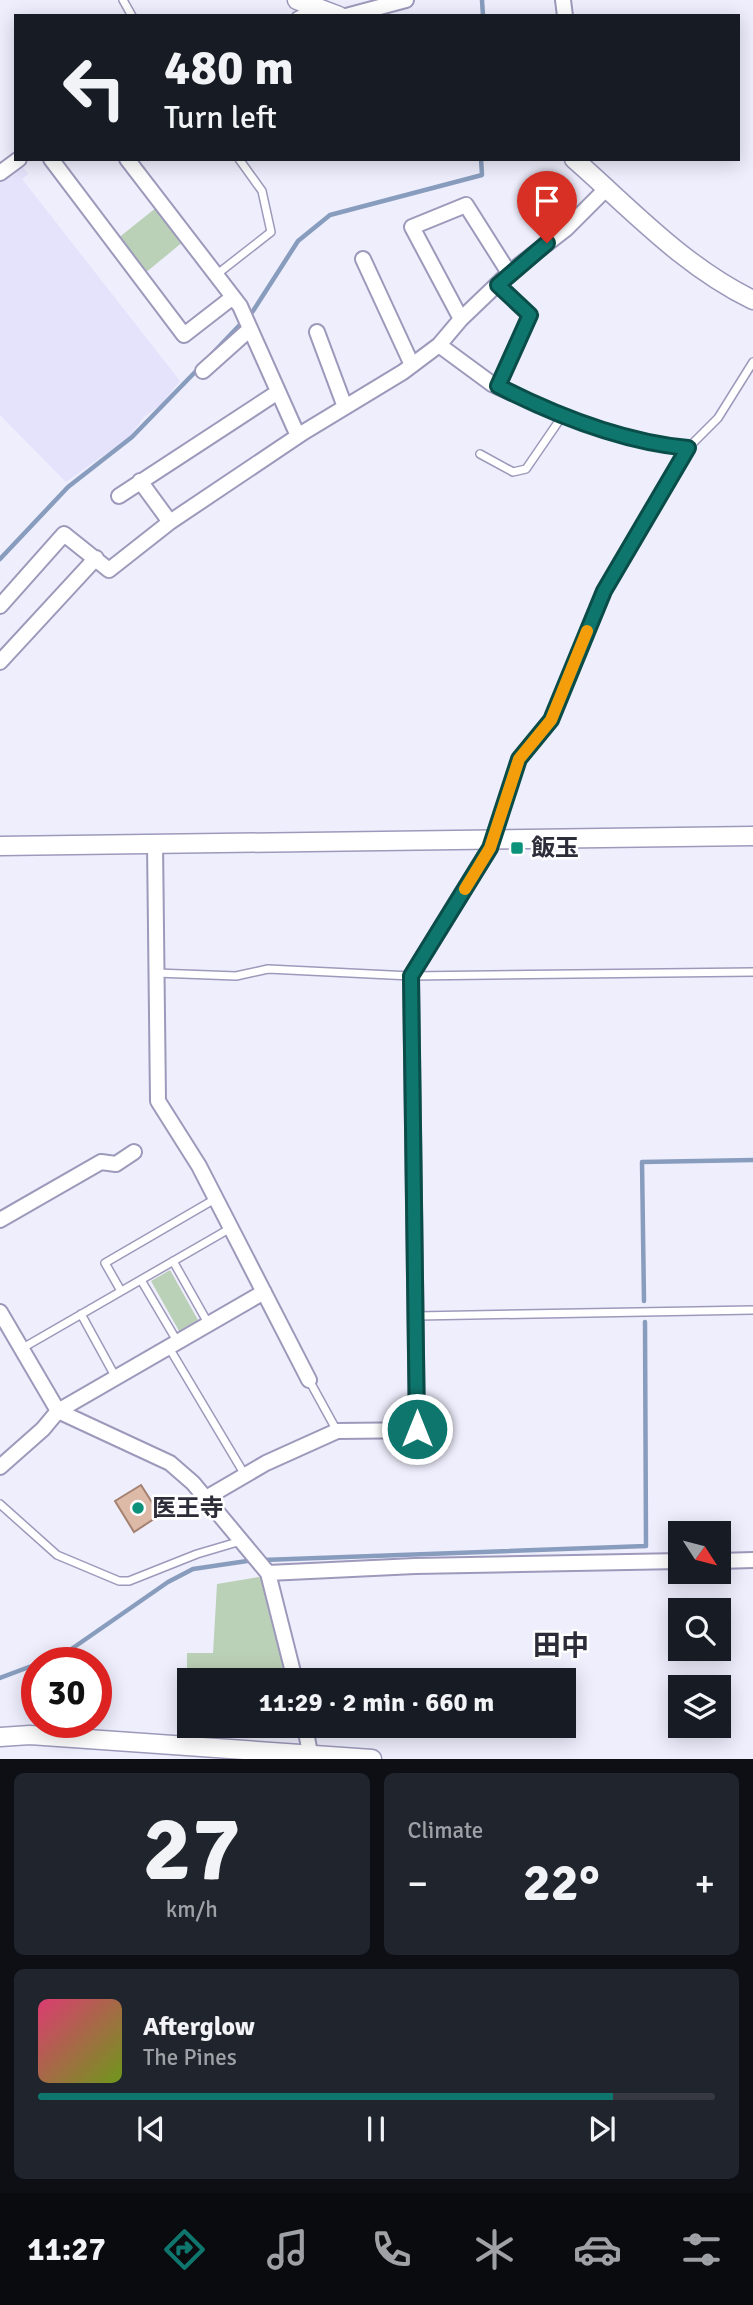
<!DOCTYPE html>
<html lang="en">
<head>
<meta charset="utf-8">
<style>
	body { margin:0; font-family:Signika,"Noto Sans JP",sans-serif; background:#20242c; color:#f1f3f6; height:100vh; display:flex; flex-direction:column; font-size:26px; white-space:nowrap }
	* { box-sizing:border-box; margin:0 }
	p { font-size:23px; color:#9ea1a6 }
	.icon { flex:none; width:38px; height:38px; fill:none; stroke:currentColor; stroke-width:2; stroke-linecap:round; stroke-linejoin:round }
	.map { position:relative; height:1759px; overflow:hidden }
	.sheet { display:flex; flex-direction:column; gap:14px; padding:14px; background:#0d0f14; flex:1 }
	.sheet>* { flex:none }
	.top-card { position:absolute; left:14px; top:14px; width:726px; height:147px; border-radius:0px; box-shadow:0 4px 18px #0003; background:#171b24; color:#f1f3f6; overflow:hidden }
	.needle { width:46px; rotate:126deg }
	.buttons { position:absolute; left:668px; top:1521px; display:grid; gap:14px }
	.buttons a { display:grid; place-items:center; width:63px; height:63px; border-radius:0px; background:#171b24; box-shadow:0 4px 18px #0003; font-size:35px }
	.speed { position:absolute; left:21px; top:1647px; display:flex; gap:14px; font-size:35px; font-weight:700; text-align:center }
	.speed>* { display:grid; place-content:center; width:91px; height:91px; border-radius:50%; background:#171b24; box-shadow:0 4px 18px #0003; line-height:1 }
	.speed .limit { border:10px solid #d22; background:#fff; color:#111 }
	.pin { position:absolute; display:grid; place-items:center; width:60px; height:60px; color:#fff; margin:-72px -30px; border-radius:50% 50% 50% 0; rotate:-45deg; box-shadow:0 0 7px #0007 }
	.pin .icon { rotate:45deg }
	.me { position:absolute; width:77px; margin:-38px; rotate:0deg; stroke-linejoin:round; filter:drop-shadow(0 0 5px #0008) }
	.turn { display:flex; align-items:center; gap:24px; height:147px; padding:0 35px; font-size:32px }
	.turn .icon { width:91px; height:91px; stroke-width:2.5 }
	.turn b { display:block; font-size:49px; line-height:60px }
	.big { font-size:52px; font-weight:800; line-height:1.1 }
	.sheet .card { flex:1; display:flex; flex-direction:column; justify-content:center; gap:10px; min-width:0; padding:0 24px; border-radius:10px; background:#20242c }
	.sheet .dial { align-items:center; gap:0 }
	.dial b { font-size:91px; line-height:1 }
	.song { display:flex; align-items:center; gap:21px }
	.cover { width:84px; height:84px; border-radius:10px; background:linear-gradient(135deg,hsl(340 70% 55%),hsl(80 70% 35%)) }
	.played { height:7px; border-radius:4px; background:linear-gradient(90deg,#0f766e 85%,#363941 85%) }
	.keys { display:flex; justify-content:space-around; direction:ltr }
	.heat { display:flex; justify-content:space-between; align-items:center; font-size:38px; direction:ltr }
	.sheet .tiles { flex:1; display:grid; gap:14px; grid-template-columns:1fr 1fr }
	.card:last-child { grid-column:span 2 }
	.trip { position:absolute; left:177px; top:1668px; width:399px; height:70px; border-radius:0px; background:#171b24; box-shadow:0 4px 18px #0003; font-weight:800; line-height:70px; text-align:center }
	.tabs { display:flex; height:112px; justify-content:space-around; align-items:center; background:#090b0e; color:#9ea1a6 }
	.tabs .icon { width:49px; height:49px }
	.tabs .current { color:#0f766e }
	.tabs b { font-size:32px; color:#f1f3f6 }
	.map>svg:first-child { display:block }
	.built { fill:#e5e2fc }
	.green { fill:#bbd1b7 }
	.lines { fill:none; stroke-linecap:round; stroke-linejoin:round }
	.stream { stroke:#889dbd; stroke-width:4.5 }
	.building { fill:#ddb9a7; stroke:#a48171; stroke-width:2 }
	.service-casing { stroke:#9d99bb; stroke-width:10 }
	.minor-casing { stroke:#9d99bb; stroke-width:18 }
	.tertiary-casing { stroke:#9d99bb; stroke-width:21 }
	.service { stroke:#fff; stroke-width:7 }
	.minor { stroke:#fff; stroke-width:14 }
	.tertiary { stroke:#fff; stroke-width:18 }
	.route-casing { stroke:#0a4d48; stroke-width:18 }
	.route { stroke:#0f766e; stroke-width:12 }
	.slow { stroke:#f59e0b; stroke-width:12 }
	.poi-dot { fill:#0c917a; stroke:#fff; stroke-width:2.5 }
	.labels { text-anchor:middle; stroke-width:5; stroke-linejoin:round; paint-order:stroke }
	.poi-label { font-size:24px; font-weight:bold; fill:#2d2c39; stroke:#fff; text-anchor:start }
	.quarter-label { font-size:28px; font-weight:bold; fill:#2d2c39; stroke:#fff }
</style>
</head>
<body>
<div class="map">
<svg width="753" height="1759" viewBox="0 0 753 1759">
	<rect width="100%" height="100%" fill="#efeefd"/>
	<path class="built" d="M 22,166 L 28,174 L 22,179 L 180,381 L 160,405 L 144,417 L 129,437 L 66,482 L 0,415 L 0,180 Z"/>
	<path class="green" d="M 157,207 L 184,241 L 144,274 L 117,239 Z
		M 170,1270 L 198,1320 L 179,1331 L 151,1281 Z
		M 259,1577 L 267,1582 L 290,1680 L 187,1673 L 187,1653 L 213,1653 L 217,1584 Z"/>
	<g class="lines">
		<path class="stream" d="M 482,0 L 483,16
			M 212,354 L 253,311 L 298,241 L 330,215 L 482,175 L 481,159
			M 0,559 L 68,487 L 132,437 L 199,368
			M 644,1301 L 642,1162 L 753,1160
			M 263,1560 L 646,1546 L 645,1322
			M 41,1662 L 70,1650 L 168,1582 L 193,1569 L 254,1560
			M 0,1678 L 37,1664"/>
	</g>
	<path class="building" d="M 141,1485 L 160,1515 L 134,1532 L 115,1501 Z"/>
	<g class="lines">
		<g class="service-casing">
			<path id="service" d="M 123,0 L 132,16
				M 296,16 L 311,8
				M 216,275 L 271,232 L 262,191 L 239,159
				M 498,386 L 530,315 L 498,284
				M 512,393 C 552,417 642,444 688,448
				M 480,454 L 513,472 L 526,469 L 563,415
				M 492,839 L 519,759 L 551,720 L 604,591 L 688,448 L 718,418 L 753,362
				M 156,973 L 236,976 L 268,969 L 411,976 L 753,972
				M 173,1261 L 208,1323
				M 141,1280 L 177,1341
				M 121,1291 L 105,1263 L 215,1199
				M 81,1314 L 115,1376
				M 417,1316 L 753,1310
				M 168,1346 L 245,1475
				M 21,1349 L 229,1229
				M 309,1380 L 337,1431
				M 0,1504 L 57,1555 L 119,1581 L 129,1581 L 197,1554 L 241,1541"/>
		</g>
		<g class="minor-casing">
			<path id="minor" d="M 563,0 L 565,16
				M 346,16 L 406,0
				M 51,159 L 184,335 L 233,297
				M 127,159 L 240,306 L 298,436
				M 0,173 L 19,159
				M 363,259 L 412,365
				M 461,319 L 412,227 L 466,205 L 509,273
				M 317,332 L 345,407
				M 439,345 L 492,384 L 512,393
				M 203,371 L 250,329
				M 140,481 L 170,522
				M 119,496 L 278,392
				M 0,606 L 64,534 L 109,570 L 170,522 L 304,432 L 403,372 L 439,345 L 461,319 L 509,273 L 566,229 L 605,190
				M 0,662 L 96,558
				M 155,843 L 158,1101 L 199,1166 L 309,1380
				M 0,1220 L 101,1162 L 116,1164 L 134,1152
				M 0,1312 L 58,1411 L 170,1463 L 193,1483 L 268,1573 L 295,1680
				M 417,1429 L 411,976 L 490,848 L 492,839
				M 0,1467 L 43,1429 L 58,1411 L 264,1292
				M 206,1498 L 266,1463 L 337,1431 L 430,1430
				M 719,1561 L 753,1560
				M 268,1573 L 415,1566 L 681,1561
				M 305,1726 L 311,1759"/>
		</g>
		<g class="tertiary-casing">
			<path id="tertiary" d="M 297,0 L 339,16
				M 574,159 C 631,209 683,266 753,300
				M 0,846 L 753,836
				M 0,1737 L 30,1735 L 372,1759"/>
		</g>
		<use href="#service" class="service"/>
		<use href="#minor" class="minor"/>
		<use href="#tertiary" class="tertiary"/>
	</g>
	<g class="lines">
		<g class="route-casing">
			<path id="route" d="M 417,1429 L 411,976 L 490,848 L 519,759 L 551,720 L 604,591 L 688,448 C 623,442 555,415 498,386 L 530,315 L 498,285 L 547,243"/>
		</g>
		<use href="#route" class="route"/>
		<path class="slow" d="M 465,889 L 490,848 L 519,759 L 551,720 L 587,631"/>
	</g>
	<g class="poi-dot">
		<rect x="510" y="841" width="14" height="14" rx="3.5"/>
		<circle cx="138" cy="1508" r="7"/>
	</g>
	<g class="labels">
		<g class="poi-label">
			<text x="531" y="856">飯玉</text>
			<text x="152" y="1516">医王寺</text>
		</g>
		<g class="quarter-label">
			<text x="561" y="1655">田中</text>
		</g>
	</g>
</svg>
<div class="buttons">
<a><svg class="needle" viewBox="-14 -14 28 28"><path d="M0-13l5 13h-10z" fill="#e53935"/><path d="M0 13l5-13h-10z" fill="#9ea1a6"/></svg></a>
<a><svg class="icon" aria-label="search" viewBox="0 0 24 24"><circle cx="10" cy="10" r="6"/><path d="M15 15l6 6"/></svg></a>
<a><svg class="icon" aria-label="layers" viewBox="0 0 24 24"><path d="M12 4l9 5-9 5-9-5zM3 14l9 5 9-5"/></svg></a>
</div>
<div class="speed"><div class="limit">30</div></div>
<div class="pin" style="left:547px;top:243px;background:#d93025"><svg class="icon" aria-label="arrive" viewBox="0 0 24 24"><path d="M6 21V4h12l-3 4 3 4H6"/></svg></div>
<svg class="me" style="left:417px;top:1429px" viewBox="-20 -20 40 40"><circle r="17" fill="#0f766e" stroke="#fff" stroke-width="3"/><path d="M0-11L8 9 0 5-8 9z" fill="#fff"/></svg>
<div class="trip">11:29 · 2 min · 660 m</div>
<div class="top-card">
<div class="turn"><svg class="icon" aria-label="left" viewBox="0 0 24 24"><path d="M17 20v-9H6M10 6l-5 5 5 5"/></svg><div><b>480 m</b>Turn left</div></div>
</div>
</div>
<section class="sheet">
<div class="tiles">
<div class="card dial"><b>27</b><p>km/h</p></div>
<div class="card"><p>Climate</p>
<div class="heat"><a>−</a><b class="big">22°</b><a>+</a></div>
</div>
<div class="card">
<div class="song"><i class="cover"></i><div><b>Afterglow</b><p>The Pines</p></div></div>
<div class="played"></div>
<div class="keys"><svg class="icon" aria-label="previous" viewBox="0 0 24 24"><path d="M18 5L8 12l10 7zM5 5v14"/></svg><svg class="icon" aria-label="pause" viewBox="0 0 24 24"><path d="M8 5v14M16 5v14"/></svg><svg class="icon" aria-label="next" viewBox="0 0 24 24"><path d="M6 5l10 7-10 7zM19 5v14"/></svg></div>
</div>
</div>
</section>
<nav class="tabs">
<b>11:27</b>
<svg class="icon current" aria-label="directions" viewBox="0 0 24 24"><path d="M12 3l9 9-9 9-9-9zM9 14v-3h6M13 9l2 2-2 2"/></svg>
<svg class="icon" aria-label="music" viewBox="0 0 24 24"><path d="M9 18V5l10-2v13"/><circle cx="6" cy="18" r="3"/><circle cx="16" cy="16" r="3"/></svg>
<svg class="icon" aria-label="phone" viewBox="0 0 24 24"><path d="M5 4h4l2 5-3 2q2 4 5 5l2-3 5 2v4C11 20 4 13 5 4z"/></svg>
<svg class="icon" aria-label="climate" viewBox="0 0 24 24"><path d="M12 3v18M4 7l16 10M4 17L20 7"/></svg>
<svg class="icon" aria-label="car" viewBox="0 0 24 24"><path d="M5 17H2v-5l4-1 3-4h7l3 4 3 1v5h-3M9 17h6M6 11h13"/><circle cx="7" cy="17" r="2"/><circle cx="17" cy="17" r="2"/></svg>
<svg class="icon" aria-label="filters" viewBox="0 0 24 24"><path d="M4 7h16M4 17h16"/><circle cx="9" cy="7" r="2"/><circle cx="15" cy="17" r="2"/></svg>
</nav>
</body>
</html>
